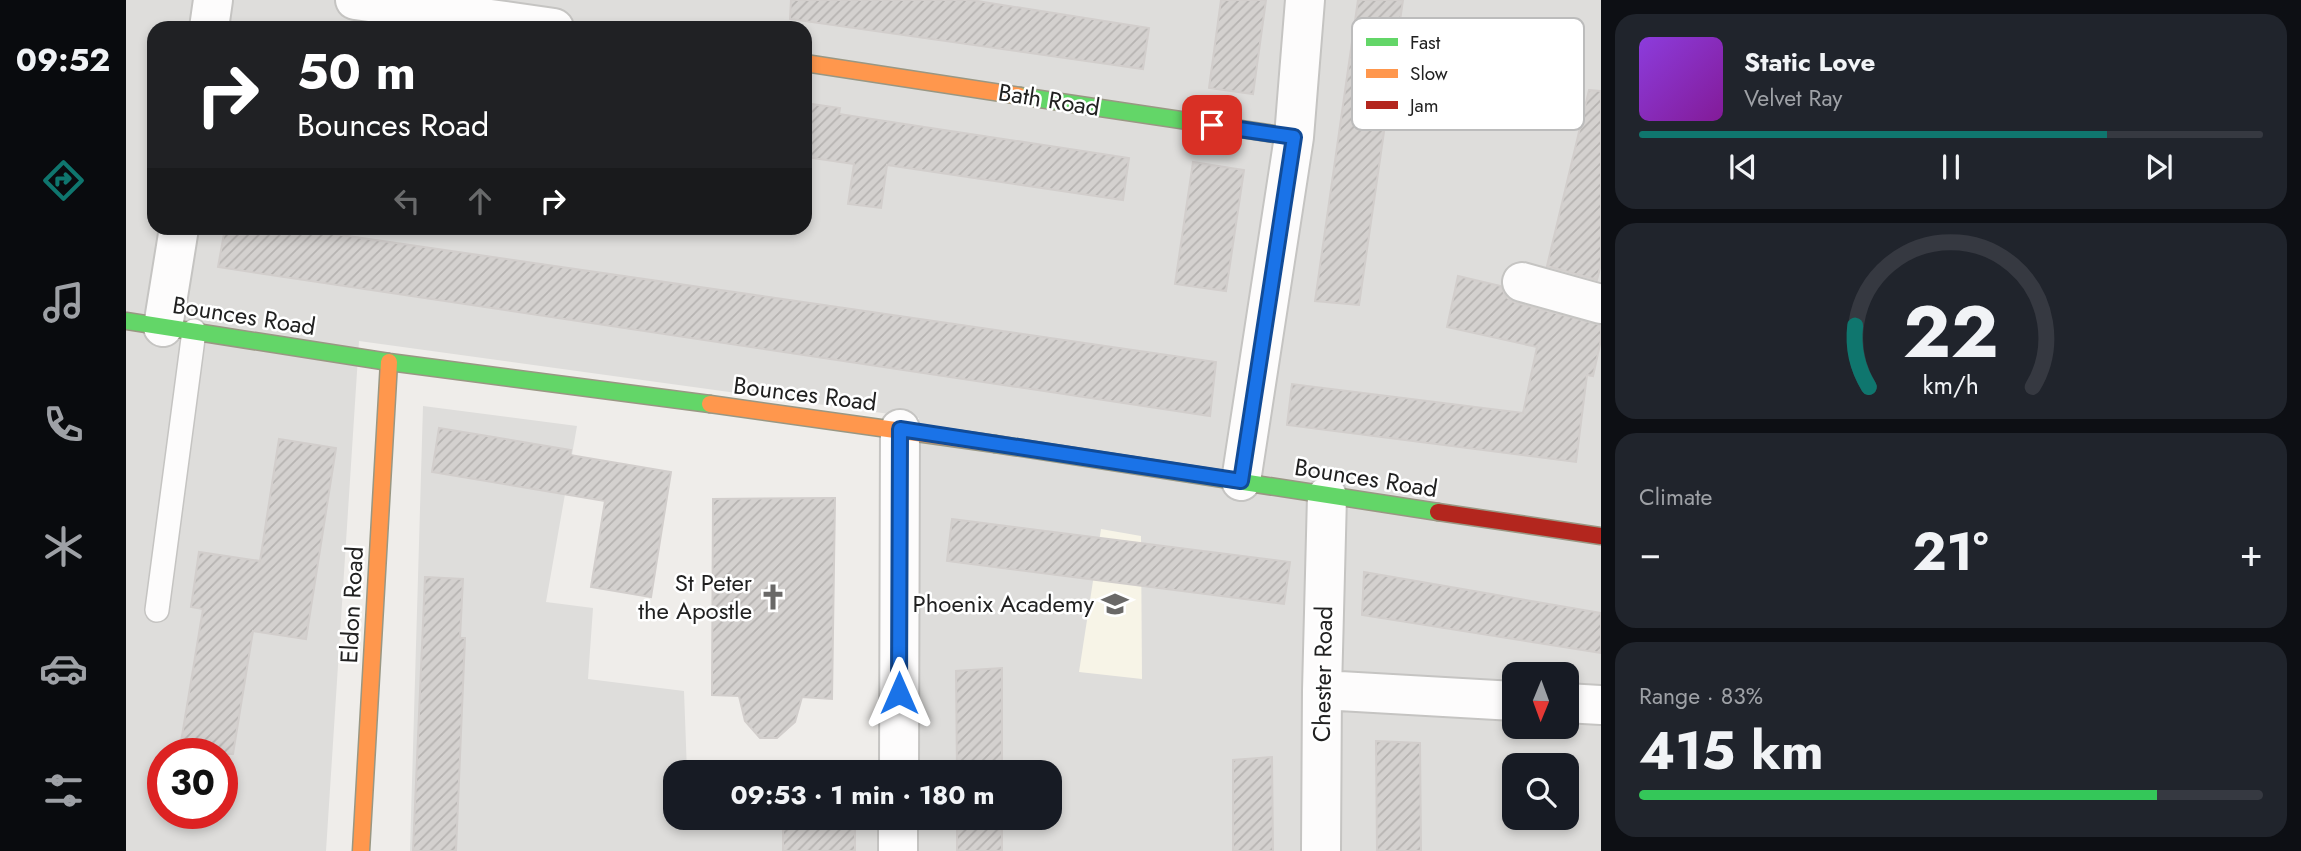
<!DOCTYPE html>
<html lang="en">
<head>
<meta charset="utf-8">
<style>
	body { margin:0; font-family:Jost,sans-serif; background:#20242c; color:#f1f3f6; height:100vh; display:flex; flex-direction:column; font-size:26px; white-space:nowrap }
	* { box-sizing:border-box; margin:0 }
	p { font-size:23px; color:#9ea1a6 }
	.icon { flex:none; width:38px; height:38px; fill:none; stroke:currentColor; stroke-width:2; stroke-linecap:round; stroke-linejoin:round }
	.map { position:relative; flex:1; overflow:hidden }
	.side { display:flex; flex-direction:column; gap:14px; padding:14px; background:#0d0f14; width:700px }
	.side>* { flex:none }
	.banner { position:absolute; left:21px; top:21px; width:665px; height:214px; border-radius:21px; box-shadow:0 4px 10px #0003; background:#202124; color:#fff; overflow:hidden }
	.needle { width:46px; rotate:181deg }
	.tools { position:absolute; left:1376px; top:662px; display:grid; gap:14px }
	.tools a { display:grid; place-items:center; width:77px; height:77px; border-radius:14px; background:#171b24; box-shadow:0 4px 10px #0003; font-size:35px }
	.speed { position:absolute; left:21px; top:738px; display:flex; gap:14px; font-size:35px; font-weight:700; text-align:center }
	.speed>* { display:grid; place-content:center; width:91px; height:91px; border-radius:50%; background:#171b24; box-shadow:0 4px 10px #0003; line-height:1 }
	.speed .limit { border:10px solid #d22; background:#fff; color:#111 }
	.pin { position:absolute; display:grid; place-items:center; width:60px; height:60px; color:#fff; margin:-30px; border-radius:14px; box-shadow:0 4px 10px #0006 }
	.me { position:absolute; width:77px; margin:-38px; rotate:0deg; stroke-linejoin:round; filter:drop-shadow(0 0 5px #0008) }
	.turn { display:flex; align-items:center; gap:24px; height:147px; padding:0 35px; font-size:32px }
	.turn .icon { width:91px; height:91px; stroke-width:2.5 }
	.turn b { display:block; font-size:49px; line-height:60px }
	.lanes { display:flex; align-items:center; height:66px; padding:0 35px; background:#0003; justify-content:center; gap:35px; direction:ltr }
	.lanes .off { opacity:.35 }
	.big { font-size:52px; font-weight:700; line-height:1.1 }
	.side .tile { flex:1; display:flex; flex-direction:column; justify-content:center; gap:10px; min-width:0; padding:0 24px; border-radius:21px; background:#20242c }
	.side .dial { align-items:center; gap:0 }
	.dial svg { height:182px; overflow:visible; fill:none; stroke:#363941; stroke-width:7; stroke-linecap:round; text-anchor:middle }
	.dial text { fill:#f1f3f6; stroke:none }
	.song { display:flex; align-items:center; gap:21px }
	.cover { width:84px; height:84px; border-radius:10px; background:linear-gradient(135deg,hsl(270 70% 55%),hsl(290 70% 35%)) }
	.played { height:7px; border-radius:4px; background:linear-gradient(90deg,#0f766e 75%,#363941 75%) }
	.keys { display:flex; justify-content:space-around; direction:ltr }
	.heat { display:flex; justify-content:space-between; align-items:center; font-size:38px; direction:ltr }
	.charge { height:10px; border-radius:5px; background:linear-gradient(90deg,#34c759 83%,#363941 0) }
	.trip { position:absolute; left:537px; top:760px; width:399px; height:70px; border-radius:21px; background:#171b24; box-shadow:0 4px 10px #0003; font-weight:700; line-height:70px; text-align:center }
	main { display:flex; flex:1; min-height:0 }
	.tabs { display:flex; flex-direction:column; width:126px; justify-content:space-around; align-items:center; background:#090b0e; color:#9ea1a6 }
	.tabs .icon { width:49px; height:49px }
	.tabs .active { color:#0f766e }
	.tabs b { font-size:32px; color:#f1f3f6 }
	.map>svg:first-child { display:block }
	.residential { fill:#dedddb; fill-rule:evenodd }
	.education { fill:#f7f4e7 }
	.building { fill:url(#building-hatch); stroke:#d2cecc; stroke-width:2 }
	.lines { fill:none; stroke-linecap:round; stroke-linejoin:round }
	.lane-casing { stroke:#c5c4c2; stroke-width:26 }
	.street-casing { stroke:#c5c4c2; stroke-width:42 }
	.fast-casing { stroke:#999783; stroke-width:19 }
	.slow-casing { stroke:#999783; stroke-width:19 }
	.jam-casing { stroke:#999783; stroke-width:19 }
	.lane { stroke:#fdfcfc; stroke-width:23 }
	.street { stroke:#fdfcfc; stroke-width:38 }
	.fast { stroke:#63d668; stroke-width:16 }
	.slow { stroke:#ff974d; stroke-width:16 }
	.jam { stroke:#b3261e; stroke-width:16 }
	.route-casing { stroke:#114b97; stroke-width:18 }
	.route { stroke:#1a73e8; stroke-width:12 }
	.labels { text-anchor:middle; stroke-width:5; stroke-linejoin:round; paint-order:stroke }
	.street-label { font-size:24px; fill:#212121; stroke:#fff }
	.poi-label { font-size:24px; fill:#212121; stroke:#fff; text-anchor:end }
	.key { fill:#fff; stroke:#bcbcbc; stroke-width:2 }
	.key-label { font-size:19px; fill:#212121 }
</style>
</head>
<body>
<main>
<nav class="tabs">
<b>09:52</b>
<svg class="icon active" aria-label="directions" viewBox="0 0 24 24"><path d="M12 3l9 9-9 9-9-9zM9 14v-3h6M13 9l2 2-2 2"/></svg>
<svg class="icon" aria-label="music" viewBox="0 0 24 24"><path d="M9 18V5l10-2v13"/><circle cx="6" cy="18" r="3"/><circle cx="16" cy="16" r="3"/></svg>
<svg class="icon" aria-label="phone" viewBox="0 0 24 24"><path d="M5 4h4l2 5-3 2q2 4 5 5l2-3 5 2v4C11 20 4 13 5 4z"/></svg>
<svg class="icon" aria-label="climate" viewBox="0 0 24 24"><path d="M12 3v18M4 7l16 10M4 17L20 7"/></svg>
<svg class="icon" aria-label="car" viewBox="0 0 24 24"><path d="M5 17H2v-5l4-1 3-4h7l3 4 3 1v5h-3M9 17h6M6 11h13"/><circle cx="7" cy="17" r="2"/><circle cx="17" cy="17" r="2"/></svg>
<svg class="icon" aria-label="filters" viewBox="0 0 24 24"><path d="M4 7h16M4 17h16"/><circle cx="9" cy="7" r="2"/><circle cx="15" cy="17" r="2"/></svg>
</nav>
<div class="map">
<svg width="1475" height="851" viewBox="0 0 1475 851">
	<defs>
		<pattern id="building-hatch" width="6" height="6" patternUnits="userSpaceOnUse" patternTransform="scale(1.75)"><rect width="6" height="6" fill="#d4d1cf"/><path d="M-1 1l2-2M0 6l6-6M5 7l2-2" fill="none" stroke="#b6b3b1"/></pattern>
	</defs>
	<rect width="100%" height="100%" fill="#efedea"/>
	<path class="residential" d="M 0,0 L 1475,0 L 1475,851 L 284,851 L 297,406 L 451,426 L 420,602 L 467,608 L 462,679 L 558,691 L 561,772 L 550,772 L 550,817 L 924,817 L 924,772 L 790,772 L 793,418 L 233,341 L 200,851 L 0,851 ZM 28,28 L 679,28 L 679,228 L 28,228 ZM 1388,674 L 1440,674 L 1440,726 L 1388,726 ZM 37,754 L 96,754 L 96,814 L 37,814 ZM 1388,765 L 1440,765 L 1440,817 L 1388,817 Z"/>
	<path class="education" d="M 975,529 L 1015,536 L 1016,679 L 953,672 Z"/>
	<path class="building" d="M 665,0 L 845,0 L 1023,28 L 1017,69 L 664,19 Z
		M 1095,0 L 1140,0 L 1127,94 L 1083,88 Z
		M 1232,0 L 1277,0 L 1233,305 L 1189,301 Z
		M 1463,90 L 1475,91 L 1475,264 L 1471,280 L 1421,266 Z
		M 679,103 L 714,108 L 713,114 L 1003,158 L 997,200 L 761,165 L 755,208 L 722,204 L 728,164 L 679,157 Z
		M 1067,162 L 1118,170 L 1100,291 L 1049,284 Z
		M 99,228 L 167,228 L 1090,362 L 1084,416 L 92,267 Z
		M 1332,276 L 1375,286 L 1380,297 L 1390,303 L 1475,325 L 1475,340 L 1467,376 L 1461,375 L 1450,462 L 1161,425 L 1166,384 L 1397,413 L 1411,347 L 1321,327 Z
		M 313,428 L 445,450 L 444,455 L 545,472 L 525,597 L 465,587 L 479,501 L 306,472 Z
		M 153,439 L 210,448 L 180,639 L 127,631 L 107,754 L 53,754 L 77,609 L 65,607 L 73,552 L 134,561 Z
		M 709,498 L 706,699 L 676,697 L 669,722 L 651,738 L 634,738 L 619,721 L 613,696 L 586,695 L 587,499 Z
		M 826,519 L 1164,562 L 1158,604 L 821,561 Z
		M 1238,572 L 1475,613 L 1475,653 L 1236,615 Z
		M 299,577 L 337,579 L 334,638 L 339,638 L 330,851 L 287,851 Z
		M 876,668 L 876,772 L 831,772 L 830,671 Z
		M 1250,741 L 1294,743 L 1295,851 L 1251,851 Z
		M 1146,757 L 1147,851 L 1107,851 L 1107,760 Z
		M 657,817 L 729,817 L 729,851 L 657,851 Z
		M 831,817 L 876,817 L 876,851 L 831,851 Z"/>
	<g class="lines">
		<g class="lane-casing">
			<path id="lane" d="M 31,610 L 68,331"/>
		</g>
		<g class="street-casing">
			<path id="street" d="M 229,0 L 428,28
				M 83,28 L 87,0
				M 1396,282 L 1475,304
				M 37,327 L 53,228
				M 1115,481 L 1168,137 L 1179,0
				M 1196,690 L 1388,701
				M 1440,703 L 1475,705
				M 773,772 L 774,429
				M 772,851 L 772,817
				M 1195,851 L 1196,690 L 1201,496"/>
		</g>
		<g class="fast-casing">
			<path id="fast" d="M 894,96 L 1168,137
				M 0,321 L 263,362 L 584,404
				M 869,444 L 1312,512"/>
		</g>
		<g class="slow-casing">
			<path id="slow" d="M 679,63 L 894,96
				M 584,404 L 869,444
				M 235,851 L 263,362"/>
		</g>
		<g class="jam-casing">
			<path id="jam" d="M 1312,512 L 1475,536"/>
		</g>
		<use href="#lane" class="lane"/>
		<use href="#street" class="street"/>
		<use href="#fast" class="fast"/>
		<use href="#slow" class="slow"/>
		<use href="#jam" class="jam"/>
	</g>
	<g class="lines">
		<g class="route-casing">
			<path id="route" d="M 773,693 L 774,429 L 1115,481 L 1168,137 L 1086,125"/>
		</g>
		<use href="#route" class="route"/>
	</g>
	<defs>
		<g id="church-bare" transform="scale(2.1)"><path d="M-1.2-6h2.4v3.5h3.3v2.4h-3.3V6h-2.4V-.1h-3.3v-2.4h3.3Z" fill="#696867" stroke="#fff" stroke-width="2.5" paint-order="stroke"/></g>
		<g id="school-bare" transform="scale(2.1)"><path d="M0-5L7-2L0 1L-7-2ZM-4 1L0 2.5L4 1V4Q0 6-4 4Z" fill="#696867" stroke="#fff" stroke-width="2.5" paint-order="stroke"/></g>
	</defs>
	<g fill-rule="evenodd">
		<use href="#church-bare" x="647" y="597"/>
		<use href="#school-bare" x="989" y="604"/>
	</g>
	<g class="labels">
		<g class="street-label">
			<text transform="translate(923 100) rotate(9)" y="8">Bath Road</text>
			<text transform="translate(118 316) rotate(9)" y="8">Bounces Road</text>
			<text transform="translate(679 394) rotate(7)" y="8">Bounces Road</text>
			<text transform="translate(1240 478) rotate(9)" y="8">Bounces Road</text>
			<text transform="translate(226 605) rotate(-87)" y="8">Eldon Road</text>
			<text transform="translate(1197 674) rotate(-89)" y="8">Chester Road</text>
		</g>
		<g class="poi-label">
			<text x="626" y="591">St Peter<tspan x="626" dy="28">the Apostle</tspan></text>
			<text x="968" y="612">Phoenix Academy</text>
		</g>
	</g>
	<rect x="1226" y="18" width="232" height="112" rx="10" class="key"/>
	<rect x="1240" y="38" width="32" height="8" fill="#63d668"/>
	<rect x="1240" y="69" width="32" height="9" fill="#ff974d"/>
	<rect x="1240" y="101" width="32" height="8" fill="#b3261e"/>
	<g class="key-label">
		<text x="1284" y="49">Fast</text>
		<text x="1284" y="80">Slow</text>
		<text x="1284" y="112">Jam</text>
	</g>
</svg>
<div class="tools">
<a><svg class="needle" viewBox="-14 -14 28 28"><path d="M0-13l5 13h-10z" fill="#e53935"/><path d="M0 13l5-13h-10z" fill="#9ea1a6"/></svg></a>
<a><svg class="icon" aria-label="search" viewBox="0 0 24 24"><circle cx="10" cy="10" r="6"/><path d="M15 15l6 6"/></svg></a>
</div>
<div class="speed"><div class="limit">30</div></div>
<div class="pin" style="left:1086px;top:125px;background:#d93025"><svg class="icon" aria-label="arrive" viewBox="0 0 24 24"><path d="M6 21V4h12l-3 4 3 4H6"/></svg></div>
<svg class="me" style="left:773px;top:693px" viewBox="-20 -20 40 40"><path d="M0-17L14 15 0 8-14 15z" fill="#1a73e8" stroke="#fff" stroke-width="4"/></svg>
<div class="trip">09:53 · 1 min · 180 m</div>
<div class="banner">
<div class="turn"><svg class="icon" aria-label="right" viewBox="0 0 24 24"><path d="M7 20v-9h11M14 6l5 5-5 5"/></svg><div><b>50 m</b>Bounces Road</div></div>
<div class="lanes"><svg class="icon off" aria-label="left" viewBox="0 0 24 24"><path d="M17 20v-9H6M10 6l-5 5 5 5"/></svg><svg class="icon off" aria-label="ahead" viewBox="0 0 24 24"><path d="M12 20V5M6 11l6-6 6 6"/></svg><svg class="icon" aria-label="right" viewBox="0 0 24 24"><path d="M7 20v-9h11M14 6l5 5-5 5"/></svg></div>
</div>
</div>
<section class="side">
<div class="tile">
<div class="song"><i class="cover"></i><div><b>Static Love</b><p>Velvet Ray</p></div></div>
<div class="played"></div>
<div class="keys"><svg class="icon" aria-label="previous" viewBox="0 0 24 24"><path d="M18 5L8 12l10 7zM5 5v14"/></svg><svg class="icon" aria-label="pause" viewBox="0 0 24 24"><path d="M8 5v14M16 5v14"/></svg><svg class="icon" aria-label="next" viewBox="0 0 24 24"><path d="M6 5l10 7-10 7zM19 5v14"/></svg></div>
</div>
<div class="tile dial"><svg viewBox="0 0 100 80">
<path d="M14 69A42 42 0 1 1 86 69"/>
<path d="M14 69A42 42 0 0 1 8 42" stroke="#0f766e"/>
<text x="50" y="56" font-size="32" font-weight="700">22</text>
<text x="50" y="72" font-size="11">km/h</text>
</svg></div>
<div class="tile"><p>Climate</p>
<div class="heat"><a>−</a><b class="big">21°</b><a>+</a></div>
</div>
<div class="tile"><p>Range · 83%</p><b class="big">415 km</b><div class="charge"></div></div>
</section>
</main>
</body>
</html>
